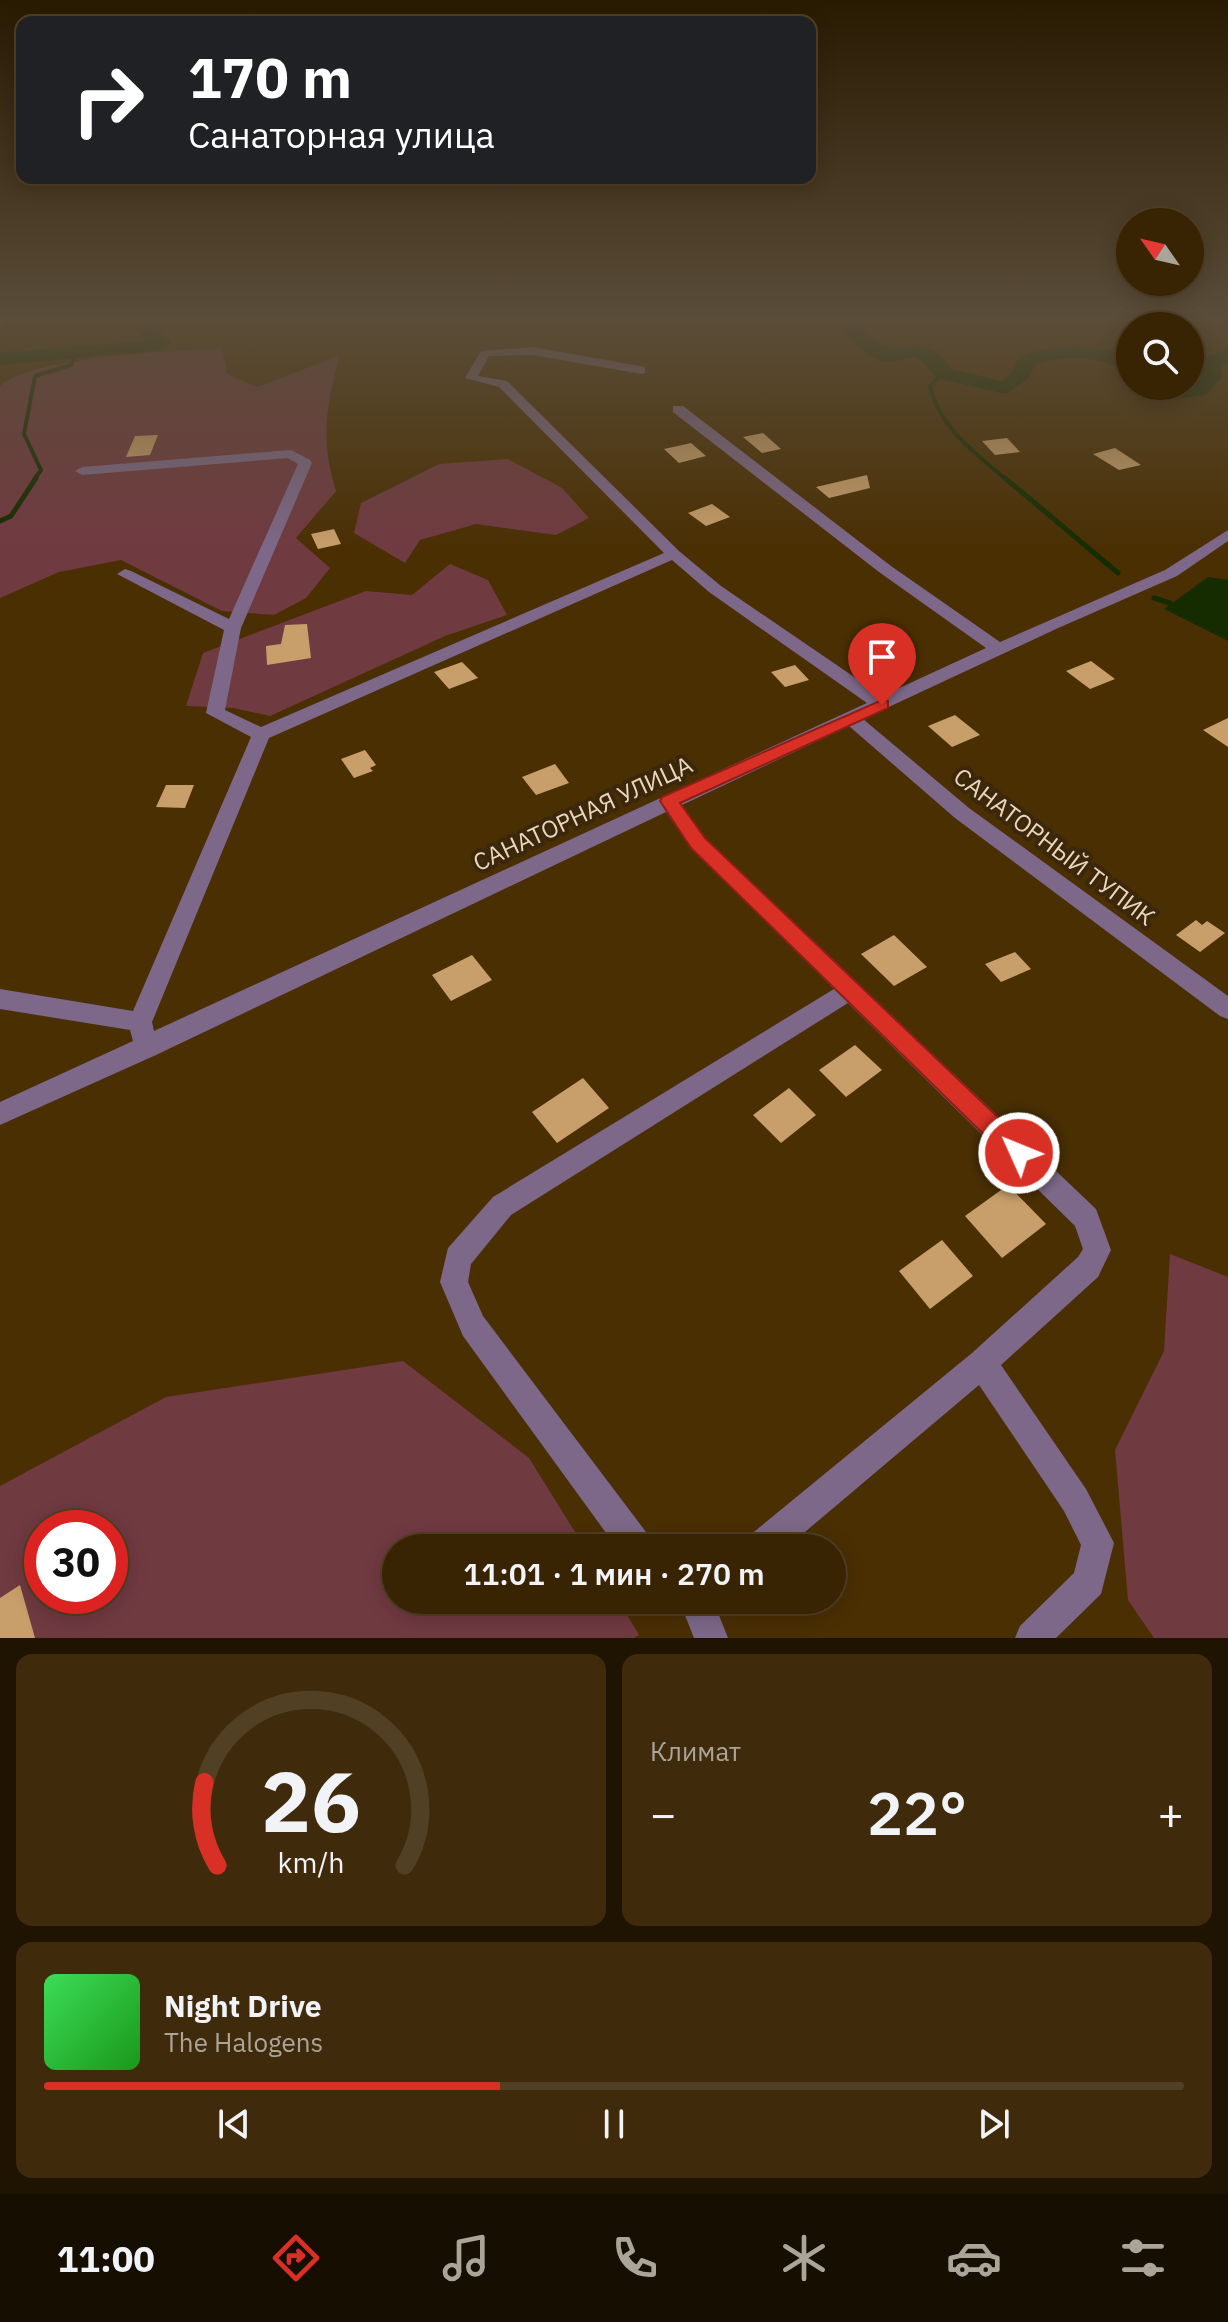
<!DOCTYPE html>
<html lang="ru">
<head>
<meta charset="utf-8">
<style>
	body { margin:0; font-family:"IBM Plex Sans",sans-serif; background:#3f2b0c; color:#f1f3f6; height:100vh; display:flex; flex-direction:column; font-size:30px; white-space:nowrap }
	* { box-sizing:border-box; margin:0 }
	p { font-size:26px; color:#aba499 }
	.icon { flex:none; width:44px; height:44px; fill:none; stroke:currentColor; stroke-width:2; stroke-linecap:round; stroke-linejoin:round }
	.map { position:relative; height:1638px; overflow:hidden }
	.panel { display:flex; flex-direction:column; gap:16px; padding:16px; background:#1f1301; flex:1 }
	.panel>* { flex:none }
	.hud { position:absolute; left:16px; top:16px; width:800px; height:168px; border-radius:16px; box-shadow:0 4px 20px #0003,0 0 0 2px #524024; background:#202124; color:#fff; overflow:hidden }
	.needle { width:52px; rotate:304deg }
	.fabs { position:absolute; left:1116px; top:208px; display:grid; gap:16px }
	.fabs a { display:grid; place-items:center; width:88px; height:88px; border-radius:50%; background:#382302; box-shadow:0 4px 20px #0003,0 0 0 2px #524024; font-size:40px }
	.speed { position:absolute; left:24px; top:1510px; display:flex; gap:16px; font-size:40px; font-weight:700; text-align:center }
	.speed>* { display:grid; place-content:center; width:104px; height:104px; border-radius:50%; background:#382302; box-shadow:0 4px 20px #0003,0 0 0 2px #524024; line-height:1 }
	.speed .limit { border:12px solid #d22; background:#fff; color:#111 }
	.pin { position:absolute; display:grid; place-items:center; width:68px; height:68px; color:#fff; margin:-82px -34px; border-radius:50% 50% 50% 0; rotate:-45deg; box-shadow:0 0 8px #0007 }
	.pin .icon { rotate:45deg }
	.me { position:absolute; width:88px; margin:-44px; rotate:314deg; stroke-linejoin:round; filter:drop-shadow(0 0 6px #0008) }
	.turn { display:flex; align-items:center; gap:28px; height:168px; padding:0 40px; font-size:36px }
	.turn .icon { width:104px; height:104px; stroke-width:2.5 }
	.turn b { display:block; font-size:56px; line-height:68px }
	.big { font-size:60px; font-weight:600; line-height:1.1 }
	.panel .tile { flex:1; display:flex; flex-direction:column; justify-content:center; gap:12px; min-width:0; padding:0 28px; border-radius:16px; background:#3f2b0c }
	.panel .dial { align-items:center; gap:0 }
	.dial svg { height:208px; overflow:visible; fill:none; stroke:#524024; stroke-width:7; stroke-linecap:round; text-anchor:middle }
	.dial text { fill:#f1f3f6; stroke:none }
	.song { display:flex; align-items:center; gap:24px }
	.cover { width:96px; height:96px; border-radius:12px; background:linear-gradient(135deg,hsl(130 70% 55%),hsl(120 70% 35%)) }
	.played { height:8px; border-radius:4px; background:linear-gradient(90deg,#d93025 40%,#524024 40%) }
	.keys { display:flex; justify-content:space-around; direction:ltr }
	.heat { display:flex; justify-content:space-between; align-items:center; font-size:44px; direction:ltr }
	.panel .tiles { flex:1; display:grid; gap:16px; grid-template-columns:1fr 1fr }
	.tile:last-child { grid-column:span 2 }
	.trip { position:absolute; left:382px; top:1534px; width:464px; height:80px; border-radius:40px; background:#382302; box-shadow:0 4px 20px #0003,0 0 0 2px #524024; font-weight:600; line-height:80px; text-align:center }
	.dock { display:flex; height:128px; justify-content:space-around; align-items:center; background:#160e01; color:#aba499 }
	.dock .icon { width:56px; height:56px }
	.dock .current { color:#d93025 }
	.dock b { font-size:36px; color:#f1f3f6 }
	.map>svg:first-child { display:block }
	.green { fill:#703a41; fill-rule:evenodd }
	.water { fill:#152c00 }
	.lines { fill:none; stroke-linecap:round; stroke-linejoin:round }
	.stream-far1 { stroke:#152c00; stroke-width:4 }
	.stream { stroke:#152c00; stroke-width:5 }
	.river { fill:#152c00; fill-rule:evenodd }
	.building { fill:#c89f6a }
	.minor { fill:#7d6889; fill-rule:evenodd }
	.rail { stroke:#a18966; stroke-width:4; stroke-dasharray:9 9; stroke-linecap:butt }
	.route { fill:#d93025; stroke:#8d1f18; stroke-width:2 }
	.labels { text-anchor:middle; stroke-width:8; stroke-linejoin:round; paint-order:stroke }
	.street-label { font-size:24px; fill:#ecd7bc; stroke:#3b270b }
</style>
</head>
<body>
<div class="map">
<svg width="1228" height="1638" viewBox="0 0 1228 1638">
	<rect width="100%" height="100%" fill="#4a2f03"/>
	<path class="green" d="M 222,348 L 227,374 L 257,387 L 339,356 C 326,409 320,438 336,491 L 296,538 L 330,568 L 306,598 L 274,615 L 222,611 L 121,560 L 59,572 L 0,598 L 0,386 C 30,357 176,351 222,348 Z
		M 508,459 L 562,488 L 589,518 L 556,535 L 476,524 L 420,540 L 405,563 L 354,533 L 361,503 L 439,464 Z
		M 450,564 L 488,580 L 507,615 L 445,636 L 270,716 L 233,708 L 186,706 L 203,653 L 366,591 L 412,595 Z
		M 1170,1254 L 1228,1277 L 1228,1638 L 1154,1638 L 1128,1600 L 1115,1450 L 1164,1351 Z
		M 403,1361 L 529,1458 L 585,1548 L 396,1548 L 396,1600 L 618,1600 L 639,1635 L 634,1638 L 0,1638 L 0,1486 L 166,1397 ZM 42,1528 L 110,1528 L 110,1596 L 42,1596 Z"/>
	<path class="water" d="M 1208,577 L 1228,580 L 1228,641 L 1164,609 Z"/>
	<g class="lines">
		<path class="stream-far1" d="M 943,374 L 930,386 C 939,427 976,454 1007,480
			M 34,480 L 41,470 L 24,434 L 35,376 L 71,365 L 77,351"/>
		<path class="stream" d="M 1005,478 L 1118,573
			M 0,521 L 11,516 L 36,478
			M 1154,598 L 1170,603"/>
		<path class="river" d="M 154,319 L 182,319 L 157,331 L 171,341 L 164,350 L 0,365 L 0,353 L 146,341 L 136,329 Z
			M 835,319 L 854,319 C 862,329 876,346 889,347 C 920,351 931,337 951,369 L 1002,381 L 1012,372 L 1019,357 C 1055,344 1094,343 1130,358 L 1130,378 L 1123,376 L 1119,367 C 1093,356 1061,355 1035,365 L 1029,378 L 1006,394 L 936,378 C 909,338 906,371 876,359 C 859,351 845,334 835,319 Z
			M 1228,349 L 1228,362 L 1221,365 L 1222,377 L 1206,395 L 1176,399 L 1141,390 L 1138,386 L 1193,385 L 1202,376 L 1204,358 Z"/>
	</g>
	<path class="building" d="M 763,433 L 781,449 L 762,453 L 743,437 Z
		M 158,435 L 150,455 L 126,457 L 135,436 Z
		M 1007,438 L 1020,452 L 995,455 L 982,441 Z
		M 691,443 L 706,456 L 679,463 L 664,449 Z
		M 1115,448 L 1141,465 L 1119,470 L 1093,454 Z
		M 867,475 L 870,488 L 829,498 L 816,487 Z
		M 712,504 L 730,517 L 706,526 L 688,513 Z
		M 334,529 L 341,544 L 318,549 L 311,534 Z
		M 307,624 L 311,658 L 267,665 L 266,646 L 281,644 L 285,625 Z
		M 1091,661 L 1115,679 L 1090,689 L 1066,671 Z
		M 462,662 L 478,678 L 449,689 L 434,672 Z
		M 795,665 L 809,680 L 785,687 L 771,672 Z
		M 955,715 L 980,735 L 952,747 L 928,726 Z
		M 1228,718 L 1228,747 L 1203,730 Z
		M 365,750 L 376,765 L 370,768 L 373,771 L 354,778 L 341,759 Z
		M 555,764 L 569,783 L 536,795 L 522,777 Z
		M 166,785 L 194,785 L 185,808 L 156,807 Z
		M 1196,920 L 1202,925 L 1207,921 L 1225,933 L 1200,952 L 1176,935 Z
		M 894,935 L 927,967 L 894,986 L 861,954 Z
		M 1015,952 L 1031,969 L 1001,982 L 985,964 Z
		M 472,955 L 492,980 L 451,1001 L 432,975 Z
		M 855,1045 L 882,1070 L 846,1097 L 819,1070 Z
		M 583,1078 L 609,1108 L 557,1143 L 532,1112 Z
		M 789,1088 L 816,1115 L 781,1143 L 753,1115 Z
		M 1008,1185 L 1046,1224 L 1002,1258 L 965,1216 Z
		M 942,1240 L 973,1276 L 930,1309 L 899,1271 Z
		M 20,1585 L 35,1638 L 0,1638 L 0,1598 Z"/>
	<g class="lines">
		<path class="minor" d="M 533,347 L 645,367 L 645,373 L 641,374 L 533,355 L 489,356 L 478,376 L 507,381 L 679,551 L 721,586 L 882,696 L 986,648 L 879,572 L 673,412 L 673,406 L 683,406 L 891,566 L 1000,642 L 1165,570 L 1228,530 L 1228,541 L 1177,576 L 1056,629 L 863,719 L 969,808 L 1228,996 L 1228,1019 L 1220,1016 L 955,818 L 849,726 L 682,805 L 705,838 L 1096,1209 L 1111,1250 L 1098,1277 L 1001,1365 L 1086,1489 L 1114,1543 L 1101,1594 L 1056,1638 L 1015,1638 L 1020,1626 L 1074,1573 L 1081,1545 L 1064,1511 L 979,1385 L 786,1548 L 745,1548 L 749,1536 L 972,1353 L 1078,1257 L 1083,1249 L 1075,1226 L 848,1003 L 511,1215 L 471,1264 L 468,1282 L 483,1316 L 649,1536 L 653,1548 L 617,1548 L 463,1336 L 440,1282 L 448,1248 L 493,1197 L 834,989 L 691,848 L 666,812 L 156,1055 L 0,1125 L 0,1102 L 133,1041 L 130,1030 L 0,1009 L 0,989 L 133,1011 L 251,737 L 206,713 L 224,630 L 117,574 L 125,569 L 131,571 L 229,619 L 298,464 L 288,458 L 82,475 L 75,471 L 82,467 L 291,450 L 310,460 L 312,463 L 241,628 L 225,710 L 261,727 L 664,553 L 499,387 L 465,378 L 481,351 ZM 672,560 L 709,592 L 867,703 L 154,1031 L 152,1022 L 269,738 Z
			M 679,1600 L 713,1600 L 728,1638 L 694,1638 Z"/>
		<path class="rail" d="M 0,324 L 2,319"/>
	</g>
	<linearGradient id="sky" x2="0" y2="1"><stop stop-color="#291a02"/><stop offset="0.58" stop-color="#5a4d39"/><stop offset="1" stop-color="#5a4d39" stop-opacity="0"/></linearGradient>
	<rect width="1228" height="549" fill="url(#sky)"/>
	<path class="route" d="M 882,700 L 888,701 L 888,708 L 680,803 L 705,838 L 1028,1146 L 1031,1153 L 1028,1161 L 1019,1164 L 1011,1161 L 691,848 L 660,801 L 662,797 Z"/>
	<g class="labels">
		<g class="street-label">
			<text transform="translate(583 814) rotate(-25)" y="8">САНАТОРНАЯ УЛИЦА</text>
			<text transform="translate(1054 847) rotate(37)" y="8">САНАТОРНЫЙ ТУПИК</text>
		</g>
	</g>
</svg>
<div class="fabs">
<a><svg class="needle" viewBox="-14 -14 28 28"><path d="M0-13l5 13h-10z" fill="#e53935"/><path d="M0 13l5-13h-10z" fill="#aba499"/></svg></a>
<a><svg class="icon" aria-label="search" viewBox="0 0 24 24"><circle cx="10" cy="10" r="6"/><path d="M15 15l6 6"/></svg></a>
</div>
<div class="speed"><div class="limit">30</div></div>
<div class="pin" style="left:882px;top:705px;background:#d93025"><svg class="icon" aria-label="arrive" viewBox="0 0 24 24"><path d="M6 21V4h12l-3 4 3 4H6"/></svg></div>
<svg class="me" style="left:1019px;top:1153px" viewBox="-20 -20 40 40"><circle r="17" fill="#d93025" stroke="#fff" stroke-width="3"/><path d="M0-11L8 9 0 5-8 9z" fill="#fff"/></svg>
<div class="trip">11:01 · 1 мин · 270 m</div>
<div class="hud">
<div class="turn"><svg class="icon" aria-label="right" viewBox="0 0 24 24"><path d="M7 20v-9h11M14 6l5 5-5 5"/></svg><div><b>170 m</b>Санаторная улица</div></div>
</div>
</div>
<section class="panel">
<div class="tiles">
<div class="tile dial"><svg viewBox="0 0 100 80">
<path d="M14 69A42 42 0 1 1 86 69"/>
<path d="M14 69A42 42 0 0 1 9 37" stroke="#d93025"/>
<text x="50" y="56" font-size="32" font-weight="700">26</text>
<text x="50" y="72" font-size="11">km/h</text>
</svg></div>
<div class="tile"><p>Климат</p>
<div class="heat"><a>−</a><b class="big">22°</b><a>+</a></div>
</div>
<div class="tile">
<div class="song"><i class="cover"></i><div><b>Night Drive</b><p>The Halogens</p></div></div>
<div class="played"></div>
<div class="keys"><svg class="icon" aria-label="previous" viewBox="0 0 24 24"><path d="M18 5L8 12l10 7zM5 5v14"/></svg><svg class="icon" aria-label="pause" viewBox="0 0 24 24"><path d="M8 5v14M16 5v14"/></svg><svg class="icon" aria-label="next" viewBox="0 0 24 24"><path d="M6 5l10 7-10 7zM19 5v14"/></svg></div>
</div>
</div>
</section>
<nav class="dock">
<b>11:00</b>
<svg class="icon current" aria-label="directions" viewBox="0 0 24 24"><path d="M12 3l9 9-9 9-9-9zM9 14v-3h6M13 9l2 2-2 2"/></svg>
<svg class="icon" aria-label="music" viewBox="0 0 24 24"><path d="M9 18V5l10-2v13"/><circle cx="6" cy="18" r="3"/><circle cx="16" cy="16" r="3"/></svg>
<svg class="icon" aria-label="phone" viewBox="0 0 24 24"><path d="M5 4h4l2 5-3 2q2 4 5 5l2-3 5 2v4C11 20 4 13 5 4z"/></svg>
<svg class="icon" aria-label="climate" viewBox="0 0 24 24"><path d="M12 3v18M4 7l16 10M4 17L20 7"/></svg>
<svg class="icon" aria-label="car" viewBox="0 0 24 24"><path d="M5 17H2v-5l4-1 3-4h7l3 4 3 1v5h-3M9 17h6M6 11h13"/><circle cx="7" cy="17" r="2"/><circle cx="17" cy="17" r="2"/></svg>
<svg class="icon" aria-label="filters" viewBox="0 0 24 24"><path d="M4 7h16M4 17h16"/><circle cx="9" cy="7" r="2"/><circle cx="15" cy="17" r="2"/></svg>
</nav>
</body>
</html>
